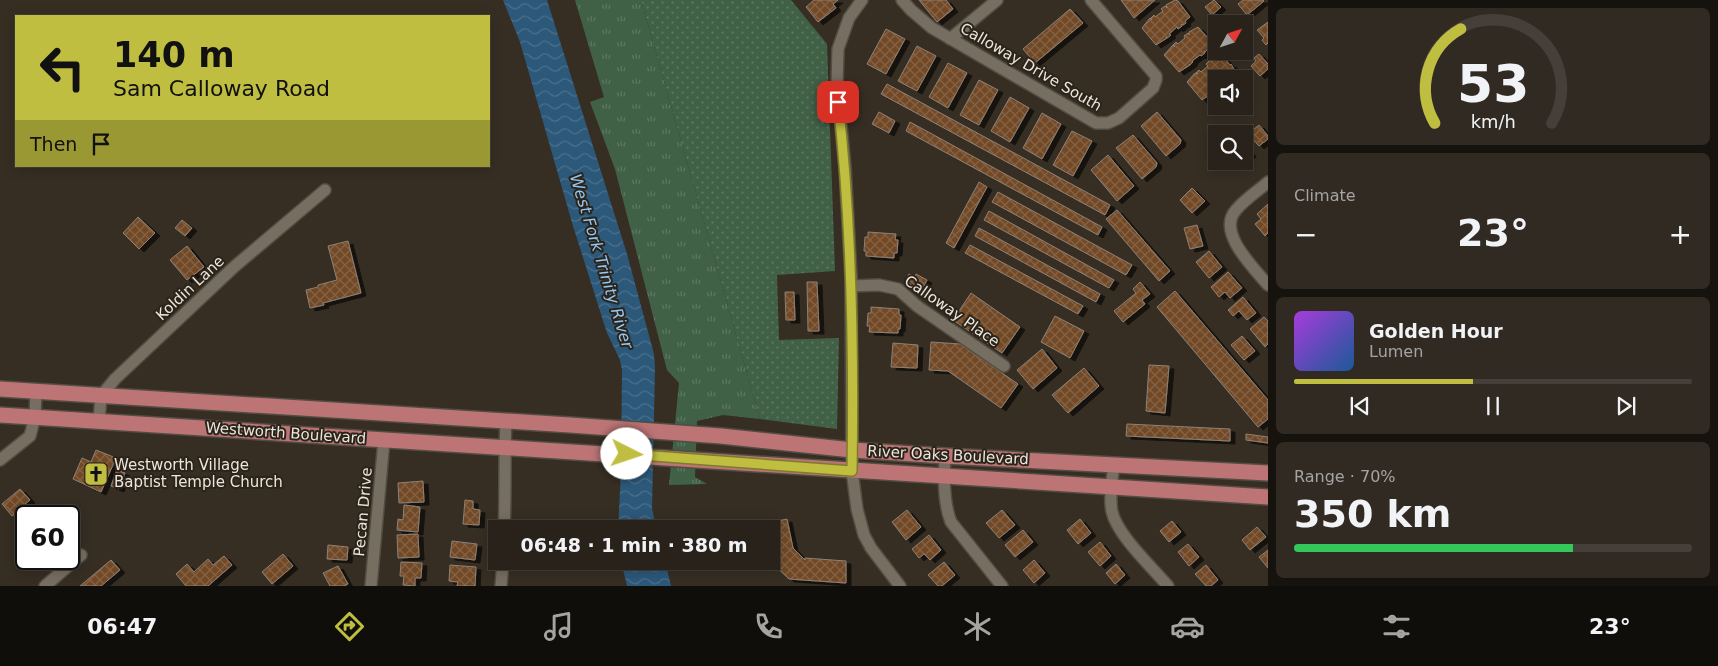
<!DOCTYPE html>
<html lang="en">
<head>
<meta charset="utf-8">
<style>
	body { margin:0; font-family:"DejaVu Sans",sans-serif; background:#302a23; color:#f1f3f6; height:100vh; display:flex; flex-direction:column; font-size:19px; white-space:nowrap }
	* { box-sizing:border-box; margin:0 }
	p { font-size:16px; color:#a5a4a2 }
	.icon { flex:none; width:28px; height:28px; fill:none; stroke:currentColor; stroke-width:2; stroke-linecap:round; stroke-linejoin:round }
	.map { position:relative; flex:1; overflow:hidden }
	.drawer { display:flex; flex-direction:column; gap:8px; padding:8px; background:#16130e; width:450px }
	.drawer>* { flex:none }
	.top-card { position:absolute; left:15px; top:15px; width:475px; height:152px; border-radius:0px; box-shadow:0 2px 12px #0003,0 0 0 1px #443f39; background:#c0be40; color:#111; overflow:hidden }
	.needle { width:32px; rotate:50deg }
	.fabs { position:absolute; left:1208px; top:15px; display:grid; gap:10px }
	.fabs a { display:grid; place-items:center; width:45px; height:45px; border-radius:0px; background:#28221a; box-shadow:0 2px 12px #0003,0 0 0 1px #443f39; font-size:25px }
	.speed { position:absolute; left:15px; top:505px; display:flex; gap:10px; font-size:25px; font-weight:700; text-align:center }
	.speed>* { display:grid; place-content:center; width:65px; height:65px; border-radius:50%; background:#28221a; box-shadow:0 2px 12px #0003,0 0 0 1px #443f39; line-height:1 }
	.speed .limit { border:2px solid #111; border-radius:8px; background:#fff; color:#111 }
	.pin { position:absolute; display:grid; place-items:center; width:42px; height:42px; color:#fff; margin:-21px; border-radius:10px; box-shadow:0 2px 8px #0006 }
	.me { position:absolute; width:55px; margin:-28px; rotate:94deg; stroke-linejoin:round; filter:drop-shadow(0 0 4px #0008) }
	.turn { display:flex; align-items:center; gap:18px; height:105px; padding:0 15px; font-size:22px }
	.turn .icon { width:65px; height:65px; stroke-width:2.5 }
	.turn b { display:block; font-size:35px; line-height:42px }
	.then { display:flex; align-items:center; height:48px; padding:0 15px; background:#0003; gap:10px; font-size:19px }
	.big { font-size:38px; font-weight:700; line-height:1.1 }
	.drawer .card { flex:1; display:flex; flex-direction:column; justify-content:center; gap:8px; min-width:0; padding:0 18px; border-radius:8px; background:#302a23 }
	.drawer .dial { align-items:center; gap:0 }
	.dial svg { height:130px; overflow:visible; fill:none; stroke:#443f39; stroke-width:7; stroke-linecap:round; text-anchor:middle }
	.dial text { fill:#f1f3f6; stroke:none }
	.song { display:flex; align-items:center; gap:15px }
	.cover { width:60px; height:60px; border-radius:8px; background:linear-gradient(135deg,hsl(280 70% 55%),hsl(210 70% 35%)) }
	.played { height:5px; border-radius:2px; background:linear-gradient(90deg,#c0be40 45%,#443f39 45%) }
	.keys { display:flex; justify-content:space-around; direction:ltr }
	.heat { display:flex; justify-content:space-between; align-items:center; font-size:28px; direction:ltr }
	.charge { height:8px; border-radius:4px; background:linear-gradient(90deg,#34c759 70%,#443f39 0) }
	.trip { position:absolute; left:488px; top:520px; width:292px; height:50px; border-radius:0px; background:#28221a; box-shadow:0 2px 12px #0003,0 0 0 1px #443f39; font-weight:700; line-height:50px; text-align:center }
	.menu { display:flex; height:80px; justify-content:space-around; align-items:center; background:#100e0a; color:#a5a4a2 }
	.menu .icon { width:35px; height:35px }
	.menu .selected { color:#c0be40 }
	.menu b { font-size:22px; color:#f1f3f6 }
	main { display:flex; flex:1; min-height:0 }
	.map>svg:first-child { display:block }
	.grass { fill:url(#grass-dots) }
	.park { fill:url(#park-tufts) }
	.water { fill:url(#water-waves) }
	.building { fill:url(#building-cross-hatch); stroke:#8e8177; filter:url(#shadow) }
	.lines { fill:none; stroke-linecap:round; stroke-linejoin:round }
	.minor-casing { stroke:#524c43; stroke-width:14 }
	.major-casing { stroke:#524c43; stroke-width:18 }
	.minor { stroke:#776e62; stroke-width:11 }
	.major { stroke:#bc7475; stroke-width:15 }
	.route-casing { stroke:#7d7c2a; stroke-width:12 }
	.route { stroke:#c0be40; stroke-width:9 }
	.labels { text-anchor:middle; stroke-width:4; stroke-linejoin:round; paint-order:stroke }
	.street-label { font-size:15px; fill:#eae5de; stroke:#2c2419 }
	.poi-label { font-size:15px; fill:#eae5de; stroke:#2c2419; text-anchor:start }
	.water-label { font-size:16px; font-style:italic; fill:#92c6f3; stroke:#2c2419 }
</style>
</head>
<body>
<main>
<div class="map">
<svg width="1268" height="586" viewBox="0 0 1268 586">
	<defs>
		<pattern id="grass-dots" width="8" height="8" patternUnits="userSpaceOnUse" patternTransform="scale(1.25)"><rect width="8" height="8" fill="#416147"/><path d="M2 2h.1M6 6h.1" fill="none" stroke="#5d7861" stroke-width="1.8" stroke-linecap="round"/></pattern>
		<pattern id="park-tufts" width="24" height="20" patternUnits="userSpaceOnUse" patternTransform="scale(1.25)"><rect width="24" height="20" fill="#416147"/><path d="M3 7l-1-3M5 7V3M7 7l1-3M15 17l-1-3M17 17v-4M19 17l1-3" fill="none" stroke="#5d7861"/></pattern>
		<pattern id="water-waves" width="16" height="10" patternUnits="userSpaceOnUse" patternTransform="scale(1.25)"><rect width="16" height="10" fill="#2c587a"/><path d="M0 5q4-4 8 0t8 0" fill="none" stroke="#4b708c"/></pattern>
		<pattern id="building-cross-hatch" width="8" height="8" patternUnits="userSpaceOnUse" patternTransform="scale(1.25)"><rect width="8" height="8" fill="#714825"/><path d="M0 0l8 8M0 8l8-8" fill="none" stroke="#856244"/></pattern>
		<filter id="shadow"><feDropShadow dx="5" dy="3" stdDeviation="0" flood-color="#0009"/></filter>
	</defs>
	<rect width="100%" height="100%" fill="#362e23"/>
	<path class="grass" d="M 641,0 L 791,0 L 827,44 L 835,271 L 777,275 L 779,340 L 839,338 L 837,429 L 760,419 Z"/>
	<path class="park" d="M 575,0 L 641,0 L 760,419 L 723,415 L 697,421 L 695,477 L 707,484 L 669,485 L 679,383 L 667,370 L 615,169 L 590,102 L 604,97 Z"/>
	<path class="water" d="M 503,0 L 547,0 L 627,254 L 654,354 L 655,368 L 652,509 L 657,529 L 618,529 L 621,472 L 622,370 L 620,360 L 607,333 L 573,226 L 520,42 Z
		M 621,561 L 665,561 L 671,586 L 627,586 Z"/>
	<path class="building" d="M 814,0 L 838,0 L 833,4 L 836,8 L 818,22 L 806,7 Z
		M 919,0 L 946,0 L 953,9 L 937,22 Z
		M 1121,0 L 1155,0 L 1134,18 Z
		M 1175,0 L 1178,1 L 1190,17 L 1185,21 L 1186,23 L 1183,25 L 1181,24 L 1182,26 L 1178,29 L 1177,27 L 1169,34 L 1171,35 L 1167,38 L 1166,37 L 1167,38 L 1156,45 L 1142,28 L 1150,18 L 1152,20 L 1151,18 L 1154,15 L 1155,17 L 1163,11 L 1161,9 L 1165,6 L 1167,8 L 1166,5 Z
		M 1214,0 L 1221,7 L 1212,15 L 1205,7 Z
		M 1243,0 L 1263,0 L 1264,1 L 1247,15 L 1238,4 Z
		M 1070,9 L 1083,23 L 1035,63 L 1023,49 Z
		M 1268,22 L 1268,43 L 1266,45 L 1262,40 L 1264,38 L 1257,30 Z
		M 1198,27 L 1207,37 L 1208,36 L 1213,44 L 1205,52 L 1204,51 L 1205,53 L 1201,56 L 1200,55 L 1192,61 L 1193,62 L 1190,65 L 1189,64 L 1190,65 L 1179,72 L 1164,55 L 1173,45 L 1175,47 L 1173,45 L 1176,42 L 1178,44 L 1185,38 L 1184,36 L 1188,33 L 1189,35 L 1189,32 Z
		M 886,29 L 905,39 L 886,74 L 867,64 Z
		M 917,46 L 936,56 L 917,91 L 898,81 Z
		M 1221,54 L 1230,65 L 1231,64 L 1235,71 L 1230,76 L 1231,77 L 1229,79 L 1216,79 L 1216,87 L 1215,88 L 1216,90 L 1213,93 L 1212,91 L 1212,93 L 1202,100 L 1187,82 L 1195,73 L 1198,74 L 1196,73 L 1199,70 L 1201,72 L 1208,66 L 1206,64 L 1210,60 L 1212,62 L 1211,60 Z
		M 1259,54 L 1268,64 L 1268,69 L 1260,76 L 1251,66 L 1256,61 L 1254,58 Z
		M 948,63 L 967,73 L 948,108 L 929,97 Z
		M 979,80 L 998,90 L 979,125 L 960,115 Z
		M 887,84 L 1110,205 L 1105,215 L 881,94 Z
		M 1010,97 L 1029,108 L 1010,142 L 991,131 Z
		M 879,112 L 895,121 L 889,133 L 872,124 Z
		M 1157,112 L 1181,140 L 1180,144 L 1166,156 L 1141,126 Z
		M 1042,113 L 1061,124 L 1042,159 L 1023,148 Z
		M 910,122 L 1102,227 L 1098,235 L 906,131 Z
		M 1259,125 L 1268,136 L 1268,139 L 1259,146 L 1248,134 Z
		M 1072,131 L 1092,141 L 1073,176 L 1053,165 Z
		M 1133,135 L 1157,163 L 1156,167 L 1142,179 L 1116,148 Z
		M 1244,145 L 1251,154 L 1244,160 Z
		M 1108,155 L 1134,186 L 1117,201 L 1091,170 Z
		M 1229,161 L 1242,161 L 1235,168 Z
		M 979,182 L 987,187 L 954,248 L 946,243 Z
		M 1192,188 L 1205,201 L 1192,213 L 1180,200 Z
		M 998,192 L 1132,265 L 1126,275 L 992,202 Z
		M 1268,204 L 1268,233 L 1265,236 L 1255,224 L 1261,219 L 1257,214 Z
		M 1117,210 L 1170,271 L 1159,281 L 1106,219 Z
		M 989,211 L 1114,280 L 1109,288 L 984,220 Z
		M 138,217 L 155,233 L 139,249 L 123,233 Z
		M 182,220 L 192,228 L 185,236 L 175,228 Z
		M 1197,225 L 1203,246 L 1190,249 L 1184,228 Z
		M 979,228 L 1100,294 L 1096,302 L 975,236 Z
		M 868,232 L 896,234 L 895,240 L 898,240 L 897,253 L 894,253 L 894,258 L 866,256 L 866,251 L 864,251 L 865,237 L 868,237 Z
		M 348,241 L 361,293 L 323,303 L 324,305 L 310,308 L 306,290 L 318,287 L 318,285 L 337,280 L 328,246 Z
		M 970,245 L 1083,306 L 1078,314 L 965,253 Z
		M 187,246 L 204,267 L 187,280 L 170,260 Z
		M 1209,251 L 1222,267 L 1209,278 L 1196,262 Z
		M 1228,272 L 1242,288 L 1230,298 L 1225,292 L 1219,297 L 1211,287 Z
		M 909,274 L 915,277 L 916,274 L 927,280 L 921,291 L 905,281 Z
		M 807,282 L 817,282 L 819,331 L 808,331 Z
		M 1140,282 L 1150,294 L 1142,300 L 1145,304 L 1123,322 L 1114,311 L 1136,293 L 1133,289 Z
		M 1175,291 L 1268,400 L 1268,419 L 1258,427 L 1157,307 Z
		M 785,292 L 794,292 L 795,320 L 786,320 Z
		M 971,293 L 1020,327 L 1002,353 L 953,320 Z
		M 1243,297 L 1256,313 L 1247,320 L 1239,311 L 1233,316 L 1228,310 Z
		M 871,307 L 899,309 L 899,315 L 901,315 L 900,329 L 898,329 L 898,333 L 869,332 L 870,326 L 867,326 L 868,313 L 871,313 Z
		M 1055,316 L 1084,331 L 1070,358 L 1041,342 Z
		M 1264,317 L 1268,321 L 1268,344 L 1265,347 L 1250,329 Z
		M 1242,336 L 1255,351 L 1244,360 L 1231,345 Z
		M 931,342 L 960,344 L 1018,384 L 1001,408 L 948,371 L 929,370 Z
		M 893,343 L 918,345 L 917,368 L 891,367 Z
		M 1042,349 L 1057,368 L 1033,389 L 1017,370 Z
		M 1149,365 L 1169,366 L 1165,413 L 1146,411 Z
		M 1084,368 L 1099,386 L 1068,413 L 1052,395 Z
		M 1127,424 L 1230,429 L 1230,441 L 1126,436 Z
		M 1246,434 L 1268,437 L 1268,443 L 1246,440 Z
		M 96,450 L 116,458 L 101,492 L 73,479 L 82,458 L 91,462 Z
		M 117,470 L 125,473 L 119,489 L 111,486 Z
		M 423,481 L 424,502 L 399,503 L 398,483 Z
		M 20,489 L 30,500 L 25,504 L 31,511 L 24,517 L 19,511 L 12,516 L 2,504 Z
		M 465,500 L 473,501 L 473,509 L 480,510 L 479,525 L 463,524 Z
		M 404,505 L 420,507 L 418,532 L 397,530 L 398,519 L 403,520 Z
		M 907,510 L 921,527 L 906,540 L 892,522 Z
		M 1002,510 L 1015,525 L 999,538 L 986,523 Z
		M 787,519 L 793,548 L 805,560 L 805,558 L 846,561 L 846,583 L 789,579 L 770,561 L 771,529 L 764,529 L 763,524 Z
		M 1080,519 L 1091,533 L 1078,544 L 1067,530 Z
		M 1172,521 L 1181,532 L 1169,542 L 1160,531 Z
		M 1257,527 L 1266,537 L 1250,550 L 1242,540 Z
		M 1023,530 L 1033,542 L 1015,557 L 1005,545 Z
		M 418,534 L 419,557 L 398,558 L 397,535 Z
		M 929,535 L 941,550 L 930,560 L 924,554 L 919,558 L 912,549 Z
		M 452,541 L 477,544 L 475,560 L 450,557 Z
		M 1100,542 L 1111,556 L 1100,566 L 1088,552 Z
		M 1188,544 L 1199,557 L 1189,566 L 1178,552 Z
		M 328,545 L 348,547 L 347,560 L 327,559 Z
		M 1268,550 L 1268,568 L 1259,557 Z
		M 283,554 L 293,566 L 272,584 L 262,572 Z
		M 224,556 L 232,565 L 208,586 L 186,586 L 176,574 L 187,564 L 194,572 L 208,559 L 213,565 Z
		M 111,560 L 120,570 L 101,586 L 80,586 Z
		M 1034,560 L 1045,573 L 1034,583 L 1023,570 Z
		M 401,562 L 422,563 L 421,578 L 415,578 L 415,586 L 403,585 L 404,576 L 400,576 Z
		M 944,562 L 955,575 L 942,586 L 938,586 L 928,575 Z
		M 1116,564 L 1125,575 L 1115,584 L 1106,573 Z
		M 450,565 L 476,567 L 475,586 L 457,586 L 458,582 L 449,581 Z
		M 1206,565 L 1218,580 L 1211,586 L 1206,586 L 1195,574 Z
		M 338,566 L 348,584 L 344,586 L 330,586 L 323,573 Z"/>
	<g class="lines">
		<g class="minor-casing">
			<path id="minor" d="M 862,0 L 849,18 L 838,49 L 837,86 L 845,167 L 851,276 L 852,471 L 857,509 L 864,535 L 871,548 L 900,586
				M 902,0 L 911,10 L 932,28 L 1096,123 L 1108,123 L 1119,118 L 1153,88 L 1156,80 L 1156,76 L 1091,0
				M 950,39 L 997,0
				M 1268,182 C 1258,191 1245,199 1236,210 C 1216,232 1254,268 1268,285
				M 851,286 L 879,285 L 898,289 L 917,306 L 1004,366
				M 99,421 L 101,396 L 115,379 L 234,267 L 325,190
				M 945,456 C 944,476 943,502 951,522 L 1002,586
				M 0,460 L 30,436 L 35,417 L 36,391
				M 1114,465 C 1112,480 1109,497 1112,512 C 1118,536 1152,567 1168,586
				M 504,529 C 506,493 504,457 506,421
				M 45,586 L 81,555
				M 371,586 L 384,440
				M 501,586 L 503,561"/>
		</g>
		<g class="major-casing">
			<path id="major" d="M 0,389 L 570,425 L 721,436 L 852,450 L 945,456 L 1268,473
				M 0,415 L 1268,497"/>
		</g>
		<use href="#minor" class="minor"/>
		<use href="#major" class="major"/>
	</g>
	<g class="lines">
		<g class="route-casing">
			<path id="route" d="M 627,454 L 852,471 C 854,348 852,225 838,102"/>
		</g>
		<use href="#route" class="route"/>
	</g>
	<defs>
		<g id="church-square" transform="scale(1.25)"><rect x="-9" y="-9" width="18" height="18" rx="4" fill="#c0be40" stroke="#2c2419"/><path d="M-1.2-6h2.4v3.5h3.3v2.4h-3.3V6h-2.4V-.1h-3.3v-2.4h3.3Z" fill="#111"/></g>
	</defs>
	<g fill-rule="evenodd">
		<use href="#church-square" x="96" y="474"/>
	</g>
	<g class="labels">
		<g class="street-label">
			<text transform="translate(1031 67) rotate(30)" y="5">Calloway Drive South</text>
			<text transform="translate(190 288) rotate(-43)" y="5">Koldin Lane</text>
			<text transform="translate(952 311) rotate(35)" y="5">Calloway Place</text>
			<text transform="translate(286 433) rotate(4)" y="5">Westworth Boulevard</text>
			<text transform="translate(948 455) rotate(3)" y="5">River Oaks Boulevard</text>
			<text transform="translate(363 512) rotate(-85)" y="5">Pecan Drive</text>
		</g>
		<g class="poi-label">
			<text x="114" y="470">Westworth Village<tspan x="114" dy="17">Baptist Temple Church</tspan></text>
		</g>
		<g class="water-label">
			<text transform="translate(602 261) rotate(73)" y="6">West Fork Trinity River</text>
		</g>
	</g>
</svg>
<div class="fabs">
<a><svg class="needle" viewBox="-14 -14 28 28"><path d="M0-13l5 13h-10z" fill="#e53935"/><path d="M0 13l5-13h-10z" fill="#a5a4a2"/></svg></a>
<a><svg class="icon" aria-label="sound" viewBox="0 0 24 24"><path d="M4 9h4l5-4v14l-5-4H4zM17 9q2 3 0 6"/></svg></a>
<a><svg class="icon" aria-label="search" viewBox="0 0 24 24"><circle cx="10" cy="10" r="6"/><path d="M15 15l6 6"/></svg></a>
</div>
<div class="speed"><div class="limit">60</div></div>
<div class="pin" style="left:838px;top:102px;background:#d93025"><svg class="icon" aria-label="arrive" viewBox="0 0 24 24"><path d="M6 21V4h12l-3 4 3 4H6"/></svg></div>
<svg class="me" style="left:627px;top:454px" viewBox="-20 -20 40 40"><circle r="19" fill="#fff"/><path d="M0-13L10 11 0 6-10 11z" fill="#c0be40"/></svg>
<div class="trip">06:48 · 1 min · 380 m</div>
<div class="top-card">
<div class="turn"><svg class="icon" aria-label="left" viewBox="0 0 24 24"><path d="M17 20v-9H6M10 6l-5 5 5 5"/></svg><div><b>140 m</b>Sam Calloway Road</div></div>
<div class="then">Then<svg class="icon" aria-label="arrive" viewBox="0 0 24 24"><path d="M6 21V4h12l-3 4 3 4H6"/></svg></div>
</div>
</div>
<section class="drawer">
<div class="card dial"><svg viewBox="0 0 100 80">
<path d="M14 69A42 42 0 1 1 86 69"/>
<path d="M14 69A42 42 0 0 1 30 11" stroke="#c0be40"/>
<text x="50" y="56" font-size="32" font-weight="700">53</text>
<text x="50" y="72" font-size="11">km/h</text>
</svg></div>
<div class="card"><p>Climate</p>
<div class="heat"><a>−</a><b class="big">23°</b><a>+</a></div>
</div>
<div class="card">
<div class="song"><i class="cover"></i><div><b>Golden Hour</b><p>Lumen</p></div></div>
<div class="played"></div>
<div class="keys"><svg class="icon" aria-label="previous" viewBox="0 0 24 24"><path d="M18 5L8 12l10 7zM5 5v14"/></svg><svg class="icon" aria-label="pause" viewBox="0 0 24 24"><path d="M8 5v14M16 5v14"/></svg><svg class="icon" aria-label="next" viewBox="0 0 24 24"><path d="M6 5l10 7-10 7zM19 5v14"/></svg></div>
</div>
<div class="card"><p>Range · 70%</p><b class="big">350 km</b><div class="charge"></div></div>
</section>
</main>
<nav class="menu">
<b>06:47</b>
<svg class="icon selected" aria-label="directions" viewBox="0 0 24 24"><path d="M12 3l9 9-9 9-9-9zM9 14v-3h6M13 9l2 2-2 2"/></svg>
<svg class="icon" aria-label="music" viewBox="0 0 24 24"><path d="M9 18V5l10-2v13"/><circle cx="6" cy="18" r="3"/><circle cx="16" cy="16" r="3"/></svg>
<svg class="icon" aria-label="phone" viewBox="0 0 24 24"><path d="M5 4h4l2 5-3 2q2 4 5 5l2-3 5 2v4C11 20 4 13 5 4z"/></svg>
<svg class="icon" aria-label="climate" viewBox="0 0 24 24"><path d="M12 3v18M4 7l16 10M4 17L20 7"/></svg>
<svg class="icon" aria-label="car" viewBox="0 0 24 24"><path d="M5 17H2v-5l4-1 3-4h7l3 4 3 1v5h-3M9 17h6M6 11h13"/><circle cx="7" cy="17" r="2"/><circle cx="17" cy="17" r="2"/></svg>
<svg class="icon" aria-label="filters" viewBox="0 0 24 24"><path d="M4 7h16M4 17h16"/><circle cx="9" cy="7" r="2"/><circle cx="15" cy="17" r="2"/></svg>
<b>23°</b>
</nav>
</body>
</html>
